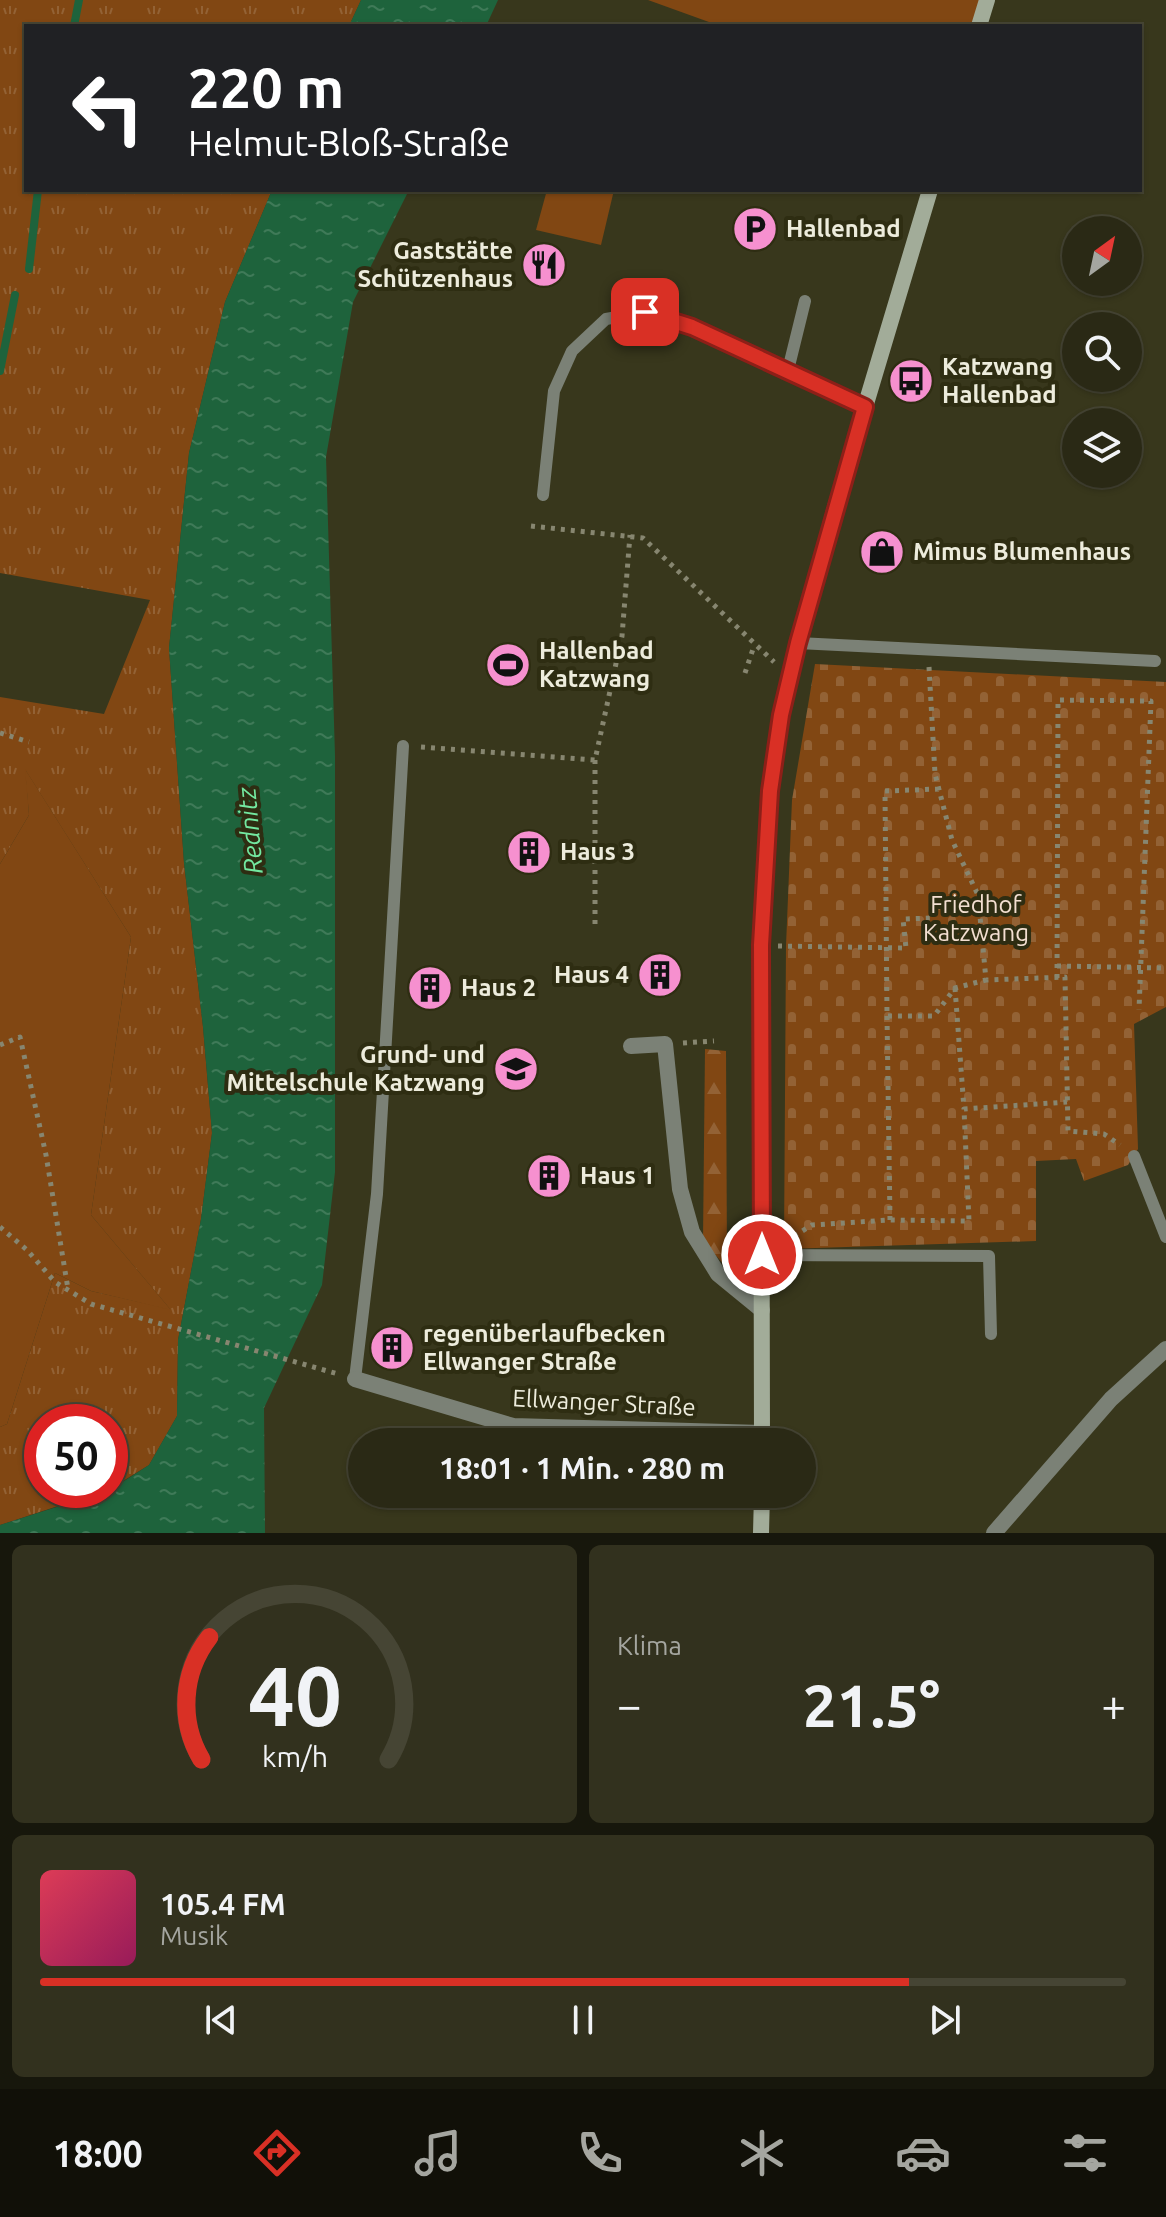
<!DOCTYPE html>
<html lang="de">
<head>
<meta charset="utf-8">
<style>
	body { margin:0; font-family:Ubuntu,sans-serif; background:#32311e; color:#f1f3f6; height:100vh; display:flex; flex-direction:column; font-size:30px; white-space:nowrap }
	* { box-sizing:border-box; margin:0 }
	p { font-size:26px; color:#a5a6a0 }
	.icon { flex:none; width:44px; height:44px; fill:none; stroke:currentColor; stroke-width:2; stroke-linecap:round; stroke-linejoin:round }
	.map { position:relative; height:1533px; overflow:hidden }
	.sheet { display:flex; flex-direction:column; gap:12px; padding:12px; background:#17170c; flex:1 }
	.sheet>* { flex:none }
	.hud { position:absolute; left:24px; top:24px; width:1118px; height:168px; border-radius:0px; box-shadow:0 2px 6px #0004,0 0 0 2px #464534; background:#202124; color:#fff; overflow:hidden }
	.needle { width:52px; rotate:33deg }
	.tools { position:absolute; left:1062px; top:216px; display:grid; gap:16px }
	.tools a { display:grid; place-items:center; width:80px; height:80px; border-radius:50%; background:#2a2915; box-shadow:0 2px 6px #0004,0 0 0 2px #464534; font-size:40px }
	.speed { position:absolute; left:24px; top:1404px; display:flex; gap:16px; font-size:40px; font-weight:700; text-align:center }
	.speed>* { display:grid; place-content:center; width:104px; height:104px; border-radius:50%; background:#2a2915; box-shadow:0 2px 6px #0004,0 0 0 2px #464534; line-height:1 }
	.speed .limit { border:12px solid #d22; background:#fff; color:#111 }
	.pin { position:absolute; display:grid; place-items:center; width:68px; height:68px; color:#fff; margin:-34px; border-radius:16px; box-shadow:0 4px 12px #0006 }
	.me { position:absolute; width:88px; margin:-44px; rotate:0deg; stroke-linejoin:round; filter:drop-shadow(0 0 6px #0008) }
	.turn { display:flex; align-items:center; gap:28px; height:168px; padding:0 32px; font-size:36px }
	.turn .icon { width:104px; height:104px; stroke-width:2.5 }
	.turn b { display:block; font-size:56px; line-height:68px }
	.big { font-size:60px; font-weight:700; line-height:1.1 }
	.sheet .card { flex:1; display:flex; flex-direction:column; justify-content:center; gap:12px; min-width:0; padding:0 28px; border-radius:12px; background:#32311e }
	.sheet .dial { align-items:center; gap:0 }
	.dial svg { height:208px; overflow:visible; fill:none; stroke:#464534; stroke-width:7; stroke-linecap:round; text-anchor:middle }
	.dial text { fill:#f1f3f6; stroke:none }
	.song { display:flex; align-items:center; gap:24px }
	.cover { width:96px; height:96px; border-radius:12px; background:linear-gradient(135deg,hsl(350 70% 55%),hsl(330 70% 35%)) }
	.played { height:8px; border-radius:4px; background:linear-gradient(90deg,#d93025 80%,#464534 80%) }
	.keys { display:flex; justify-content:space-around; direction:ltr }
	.heat { display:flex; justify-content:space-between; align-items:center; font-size:44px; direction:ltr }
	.sheet .tiles { flex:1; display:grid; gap:12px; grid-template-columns:1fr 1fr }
	.card:last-child { grid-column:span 2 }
	.trip { position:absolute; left:348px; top:1428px; width:468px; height:80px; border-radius:40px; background:#2a2915; box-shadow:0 2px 6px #0004,0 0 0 2px #464534; font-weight:700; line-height:80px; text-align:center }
	.menu { display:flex; height:128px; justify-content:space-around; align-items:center; background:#111008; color:#a5a6a0 }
	.menu .icon { width:56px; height:56px }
	.menu .current { color:#d93025 }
	.menu b { font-size:36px; color:#f1f3f6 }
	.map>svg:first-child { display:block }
	.grass { fill:url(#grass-tufts) }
	.forest { fill:url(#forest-firs) }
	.cemetery { fill:url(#cemetery-stones) }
	.park { fill:#814713 }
	.water { fill:url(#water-ripples) }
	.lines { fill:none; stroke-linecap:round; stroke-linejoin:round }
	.stream { stroke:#1e633c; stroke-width:8 }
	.path { stroke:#878670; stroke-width:5; stroke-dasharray:4 6; stroke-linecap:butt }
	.lane { stroke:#7b8176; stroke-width:12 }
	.street { stroke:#7b8176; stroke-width:16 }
	.secondary { stroke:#a2ac99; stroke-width:16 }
	.route-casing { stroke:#8d1f18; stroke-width:20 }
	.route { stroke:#d93025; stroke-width:14 }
	.labels { text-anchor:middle; stroke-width:8; stroke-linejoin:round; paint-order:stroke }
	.poi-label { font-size:24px; font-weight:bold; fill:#edecdc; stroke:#2e2d12; text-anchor:start }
	.park-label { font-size:24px; fill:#f3dfd1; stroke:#2e2d12 }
	.street-label { font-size:24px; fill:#edecdc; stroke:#2e2d12 }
	.water-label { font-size:26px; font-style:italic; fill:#73e8a0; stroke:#2e2d12 }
</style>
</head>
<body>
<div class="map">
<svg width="1166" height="1533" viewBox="0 0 1166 1533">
	<defs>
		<pattern id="grass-tufts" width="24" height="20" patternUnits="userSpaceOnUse" patternTransform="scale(2)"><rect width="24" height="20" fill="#814713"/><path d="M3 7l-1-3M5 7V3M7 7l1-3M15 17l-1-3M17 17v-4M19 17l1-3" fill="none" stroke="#936235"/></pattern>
		<pattern id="forest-firs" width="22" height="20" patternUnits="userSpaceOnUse" patternTransform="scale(2)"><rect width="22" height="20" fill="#814713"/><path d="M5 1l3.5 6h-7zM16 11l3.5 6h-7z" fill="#936235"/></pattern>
		<pattern id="cemetery-stones" width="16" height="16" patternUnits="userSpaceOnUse" patternTransform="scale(2)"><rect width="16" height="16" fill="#814713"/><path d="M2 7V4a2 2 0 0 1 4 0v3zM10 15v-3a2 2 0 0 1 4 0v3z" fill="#936235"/></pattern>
		<pattern id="water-ripples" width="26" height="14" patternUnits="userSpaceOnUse" patternTransform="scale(2)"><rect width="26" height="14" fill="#1e633c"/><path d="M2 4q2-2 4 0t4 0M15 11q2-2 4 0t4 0" fill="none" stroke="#3f7a58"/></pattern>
	</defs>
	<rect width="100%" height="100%" fill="#38371c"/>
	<path class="grass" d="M 0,0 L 361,0 L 349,26 L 26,26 L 26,190 L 272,190 L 225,302 L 189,453 L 169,648 L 184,863 L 203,1027 L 212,1133 L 201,1219 L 178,1340 L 177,1416 L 149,1465 L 110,1489 L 110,1422 L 42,1422 L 42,1490 L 107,1490 L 0,1525 L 0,1427 L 7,1424 L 55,1273 L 91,1291 L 170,1309 L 91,1215 L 131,937 L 26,771 L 29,815 L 0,864 L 0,697 L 104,714 L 150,600 L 0,573 Z"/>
	<path class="forest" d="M 705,1049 L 726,1051 L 727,1268 L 703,1241 Z"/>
	<path class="cemetery" d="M 815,664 L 1166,682 L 1166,1007 L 1134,1024 L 1138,1149 L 1128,1165 L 1084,1181 L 1076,1159 L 1036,1161 L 1036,1241 L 784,1249 L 786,946 L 792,800 Z"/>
	<path class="park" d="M 648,0 L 985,0 L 978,26 L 720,26 Z
		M 547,190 L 614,190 L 601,245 L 536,230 Z
		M 25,769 L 131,937 L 91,1215 L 171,1310 L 91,1291 L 55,1273 L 7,1424 L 0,1427 L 0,864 L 29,815 Z"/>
	<path class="water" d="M 361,0 L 498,0 L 486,26 L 349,26 Z
		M 272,190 L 409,190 L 353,302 L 326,457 L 335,756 L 335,1172 L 322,1285 L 264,1408 L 265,1533 L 0,1533 L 0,1525 L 110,1490 L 149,1465 L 177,1416 L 178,1340 L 201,1219 L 212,1133 L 203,1027 L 184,863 L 169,648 L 189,453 L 225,302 Z"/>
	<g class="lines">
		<path class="stream" d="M 74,26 L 79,0
			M 29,269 L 38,190
			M 0,371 L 15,295"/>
		<path class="path" d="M 531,526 L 643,538 L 774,662
			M 929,667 L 935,774 L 952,840 L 978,895 L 986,980 L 1065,977 L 1068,1131 L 1104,1134 L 1120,1145
			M 745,673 L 754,646
			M 0,733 L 29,742
			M 421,747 L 595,760 L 622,636 L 630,535
			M 595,760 L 595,930
			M 939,789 L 885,791 L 887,1016 L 934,1016 L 955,988 L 986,980
			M 778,946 L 906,948 L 903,919 L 932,918
			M 1057,966 L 1166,968
			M 1057,978 L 1058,700 L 1151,701 L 1139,1010
			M 955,988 L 964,1109
			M 887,1016 L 890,1220
			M 683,1043 L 714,1041
			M 0,1045 L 20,1037 L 46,1155 L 68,1289
			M 0,1227 L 27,1250 L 55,1282 L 91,1304 L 338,1374
			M 794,1236 L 812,1225 L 890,1220 L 969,1221 L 964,1109 L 1067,1102"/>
		<path class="lane" d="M 543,495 L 554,391 L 572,351 L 606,319 L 645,312 L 692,327 L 788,370 L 805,301
			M 798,643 L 1155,661
			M 1134,1156 L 1166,1237
			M 762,1255 L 989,1256 L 991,1334
			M 355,1379 L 377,1194 L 403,746"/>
		<path class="street" d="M 788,370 L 865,407
			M 631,1046 L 665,1044 L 680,1189 L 692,1232 L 718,1274 L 762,1310
			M 355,1379 L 513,1426 L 762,1433
			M 994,1533 L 1111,1399 L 1166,1349"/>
		<path class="secondary" d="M 979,26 L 987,0
			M 762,1442 L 761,945 L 770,791 L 781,715 L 798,643 L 836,504 L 930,190
			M 761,1533 L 762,1494"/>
	</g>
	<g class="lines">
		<g class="route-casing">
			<path id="route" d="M 645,312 L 692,327 L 865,407 L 798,643 L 781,715 L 770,791 L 761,945 L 762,1255"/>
		</g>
		<use href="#route" class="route"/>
	</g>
	<defs>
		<g id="parking-disc" transform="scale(2.3)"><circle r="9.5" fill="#f690cf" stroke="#2e2d12"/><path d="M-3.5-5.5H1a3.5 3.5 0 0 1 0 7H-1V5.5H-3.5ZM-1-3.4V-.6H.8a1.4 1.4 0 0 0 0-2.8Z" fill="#111"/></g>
		<g id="restaurant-disc" transform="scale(2.3)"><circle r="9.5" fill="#f690cf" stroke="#2e2d12"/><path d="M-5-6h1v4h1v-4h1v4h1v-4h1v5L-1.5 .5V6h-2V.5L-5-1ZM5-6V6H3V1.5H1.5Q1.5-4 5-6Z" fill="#111"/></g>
		<g id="bus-disc" transform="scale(2.3)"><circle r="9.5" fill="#f690cf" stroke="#2e2d12"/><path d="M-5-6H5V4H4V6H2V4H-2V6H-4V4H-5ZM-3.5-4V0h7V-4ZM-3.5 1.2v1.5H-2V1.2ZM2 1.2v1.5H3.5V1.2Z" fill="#111"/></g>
		<g id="shop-disc" transform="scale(2.3)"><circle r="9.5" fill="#f690cf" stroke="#2e2d12"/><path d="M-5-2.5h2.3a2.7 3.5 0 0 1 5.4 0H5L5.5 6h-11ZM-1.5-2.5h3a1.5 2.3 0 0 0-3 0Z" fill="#111"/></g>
		<g id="stadium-disc" transform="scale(2.3)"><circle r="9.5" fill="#f690cf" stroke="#2e2d12"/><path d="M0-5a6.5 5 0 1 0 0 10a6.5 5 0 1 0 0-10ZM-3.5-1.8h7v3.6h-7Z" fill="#111"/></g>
		<g id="building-disc" transform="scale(2.3)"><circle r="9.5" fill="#f690cf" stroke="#2e2d12"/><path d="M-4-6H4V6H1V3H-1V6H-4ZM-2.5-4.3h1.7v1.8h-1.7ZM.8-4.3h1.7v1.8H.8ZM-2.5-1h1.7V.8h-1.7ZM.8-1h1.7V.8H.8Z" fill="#111"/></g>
		<g id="school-disc" transform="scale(2.3)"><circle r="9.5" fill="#f690cf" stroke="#2e2d12"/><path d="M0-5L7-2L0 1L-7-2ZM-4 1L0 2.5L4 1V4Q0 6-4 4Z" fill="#111"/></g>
	</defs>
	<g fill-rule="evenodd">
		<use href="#parking-disc" x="755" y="229"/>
		<use href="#restaurant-disc" x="544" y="265"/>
		<use href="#bus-disc" x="911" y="381"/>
		<use href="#shop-disc" x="882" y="552"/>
		<use href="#stadium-disc" x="508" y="665"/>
		<use href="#building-disc" x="529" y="852"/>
		<use href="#building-disc" x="660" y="975"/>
		<use href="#building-disc" x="430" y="988"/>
		<use href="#school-disc" x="516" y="1069"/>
		<use href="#building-disc" x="549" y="1176"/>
		<use href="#building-disc" x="392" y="1348"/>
	</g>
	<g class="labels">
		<g class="poi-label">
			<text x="786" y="237">Hallenbad</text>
			<text x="513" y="259" text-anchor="end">Gaststätte<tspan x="513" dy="28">Schützenhaus</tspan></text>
			<text x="942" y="375">Katzwang<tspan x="942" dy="28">Hallenbad</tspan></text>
			<text x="913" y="560">Mimus Blumenhaus</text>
			<text x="539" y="659">Hallenbad<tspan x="539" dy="28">Katzwang</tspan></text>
			<text x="560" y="860">Haus 3</text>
			<text x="629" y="983" text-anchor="end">Haus 4</text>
			<text x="461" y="996">Haus 2</text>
			<text x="485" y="1063" text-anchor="end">Grund- und<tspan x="485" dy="28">Mittelschule Katzwang</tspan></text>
			<text x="580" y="1184">Haus 1</text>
			<text x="423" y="1342">regenüberlaufbecken<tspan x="423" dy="28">Ellwanger Straße</tspan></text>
		</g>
		<g class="park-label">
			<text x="976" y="913">Friedhof<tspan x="976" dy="28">Katzwang</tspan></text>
		</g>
		<g class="street-label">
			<text transform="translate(604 1403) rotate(3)" y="8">Ellwanger Straße</text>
		</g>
		<g class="water-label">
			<text transform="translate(250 831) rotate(-95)" y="9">Rednitz</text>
		</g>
	</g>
</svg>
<div class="tools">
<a><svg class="needle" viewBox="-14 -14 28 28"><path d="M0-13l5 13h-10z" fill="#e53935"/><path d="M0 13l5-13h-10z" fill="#a5a6a0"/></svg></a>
<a><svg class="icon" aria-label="search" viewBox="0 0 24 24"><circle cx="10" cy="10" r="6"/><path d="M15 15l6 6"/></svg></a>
<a><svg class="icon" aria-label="layers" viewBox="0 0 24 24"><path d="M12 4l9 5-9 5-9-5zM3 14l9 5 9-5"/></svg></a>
</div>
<div class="speed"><div class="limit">50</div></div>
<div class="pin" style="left:645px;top:312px;background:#d93025"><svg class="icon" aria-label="arrive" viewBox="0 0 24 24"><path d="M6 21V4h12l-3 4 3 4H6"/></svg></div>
<svg class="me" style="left:762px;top:1255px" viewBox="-20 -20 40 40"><circle r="17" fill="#d93025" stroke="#fff" stroke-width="3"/><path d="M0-11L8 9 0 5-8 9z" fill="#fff"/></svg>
<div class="trip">18:01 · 1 Min. · 280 m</div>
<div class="hud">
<div class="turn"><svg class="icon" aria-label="left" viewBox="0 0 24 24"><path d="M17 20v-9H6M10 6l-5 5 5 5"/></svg><div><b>220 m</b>Helmut-Bloß-Straße</div></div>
</div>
</div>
<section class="sheet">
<div class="tiles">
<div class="card dial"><svg viewBox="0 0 100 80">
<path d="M14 69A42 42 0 1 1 86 69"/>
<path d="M14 69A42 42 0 0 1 17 22" stroke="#d93025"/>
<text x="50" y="56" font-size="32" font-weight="700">40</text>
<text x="50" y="72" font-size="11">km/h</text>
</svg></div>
<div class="card"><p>Klima</p>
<div class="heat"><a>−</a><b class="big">21.5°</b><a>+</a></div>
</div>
<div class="card">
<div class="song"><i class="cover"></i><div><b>105.4 FM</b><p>Musik</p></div></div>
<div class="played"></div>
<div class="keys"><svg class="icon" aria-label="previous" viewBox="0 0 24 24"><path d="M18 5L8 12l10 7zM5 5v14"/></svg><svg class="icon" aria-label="pause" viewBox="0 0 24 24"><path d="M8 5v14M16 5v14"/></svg><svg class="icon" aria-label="next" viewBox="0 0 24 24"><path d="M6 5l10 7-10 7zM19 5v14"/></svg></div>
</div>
</div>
</section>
<nav class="menu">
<b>18:00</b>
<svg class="icon current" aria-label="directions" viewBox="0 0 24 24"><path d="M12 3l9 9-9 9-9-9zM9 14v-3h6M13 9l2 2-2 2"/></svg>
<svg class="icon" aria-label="music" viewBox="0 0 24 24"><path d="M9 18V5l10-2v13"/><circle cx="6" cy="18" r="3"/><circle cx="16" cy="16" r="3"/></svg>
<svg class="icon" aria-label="phone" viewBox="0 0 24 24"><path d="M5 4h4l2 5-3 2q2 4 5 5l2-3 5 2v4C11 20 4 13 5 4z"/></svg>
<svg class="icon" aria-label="climate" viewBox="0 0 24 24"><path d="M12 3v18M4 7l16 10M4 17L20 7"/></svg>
<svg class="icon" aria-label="car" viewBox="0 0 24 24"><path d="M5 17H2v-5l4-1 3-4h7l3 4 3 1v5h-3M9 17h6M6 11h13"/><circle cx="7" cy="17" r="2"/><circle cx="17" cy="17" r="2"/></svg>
<svg class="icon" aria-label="filters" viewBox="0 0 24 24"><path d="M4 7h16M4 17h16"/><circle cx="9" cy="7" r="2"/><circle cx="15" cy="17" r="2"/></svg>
</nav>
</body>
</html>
